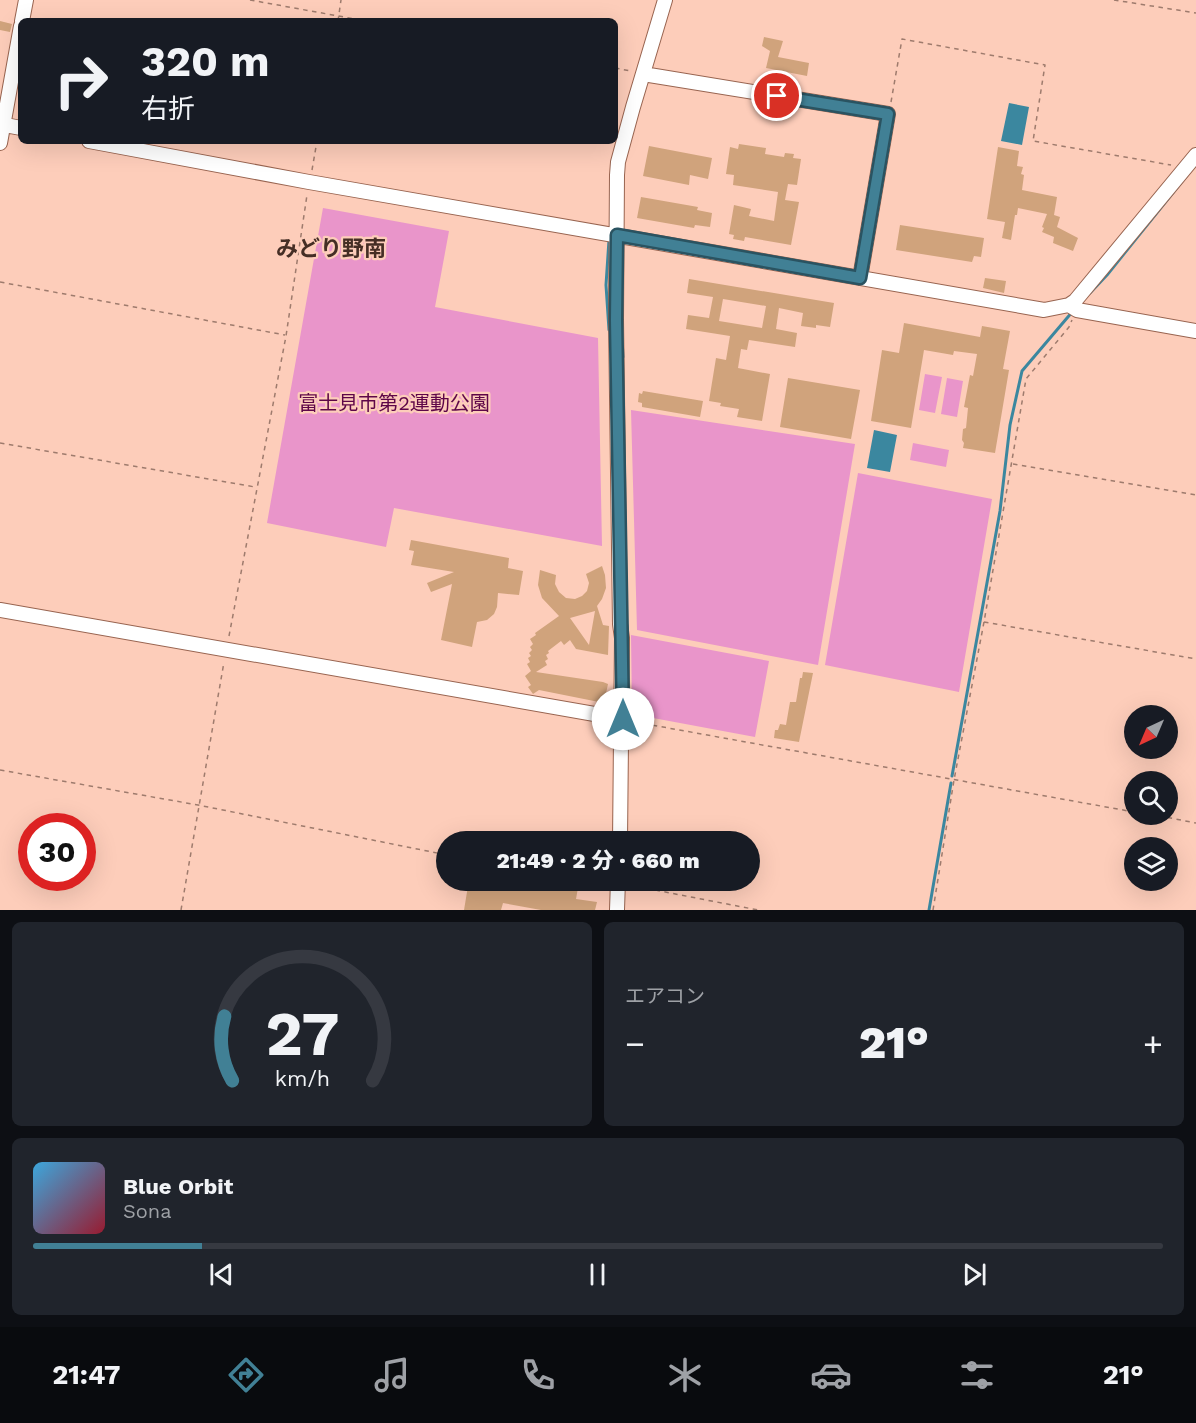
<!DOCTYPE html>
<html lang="ja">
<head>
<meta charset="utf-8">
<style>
	body { margin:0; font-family:"Work Sans","Noto Sans JP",sans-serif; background:#20242c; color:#f1f3f6; height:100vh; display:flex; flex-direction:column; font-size:22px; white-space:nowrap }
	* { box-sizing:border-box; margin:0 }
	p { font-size:20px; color:#9ea1a6 }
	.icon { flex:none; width:33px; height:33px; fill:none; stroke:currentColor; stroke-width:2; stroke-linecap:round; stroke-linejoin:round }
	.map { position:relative; height:910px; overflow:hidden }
	.details { display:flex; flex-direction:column; gap:12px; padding:12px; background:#0d0f14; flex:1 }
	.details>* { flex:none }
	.top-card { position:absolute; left:18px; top:18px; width:600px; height:126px; border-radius:9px; box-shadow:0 6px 24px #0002; background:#171b24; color:#f1f3f6; overflow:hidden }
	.needle { width:39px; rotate:224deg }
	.fabs { position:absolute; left:1124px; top:705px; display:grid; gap:12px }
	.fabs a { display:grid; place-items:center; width:54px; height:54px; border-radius:50%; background:#171b24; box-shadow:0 6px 24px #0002; font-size:30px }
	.speed { position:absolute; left:18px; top:813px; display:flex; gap:12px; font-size:30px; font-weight:700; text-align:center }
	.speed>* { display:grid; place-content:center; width:78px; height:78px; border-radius:50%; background:#171b24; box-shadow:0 6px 24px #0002; line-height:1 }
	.speed .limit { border:9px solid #d22; background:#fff; color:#111 }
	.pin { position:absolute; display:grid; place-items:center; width:51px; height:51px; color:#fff; margin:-26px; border:3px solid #fff; border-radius:50%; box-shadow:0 2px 6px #0007 }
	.me { position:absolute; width:66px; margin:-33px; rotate:0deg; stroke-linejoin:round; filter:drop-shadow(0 0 4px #0008) }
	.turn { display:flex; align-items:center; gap:21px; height:126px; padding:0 24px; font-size:27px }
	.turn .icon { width:78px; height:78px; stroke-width:2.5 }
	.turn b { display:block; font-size:42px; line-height:51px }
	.big { font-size:45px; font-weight:800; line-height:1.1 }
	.details .tile { flex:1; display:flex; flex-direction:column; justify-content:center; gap:9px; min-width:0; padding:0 21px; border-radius:9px; background:#20242c }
	.details .dial { align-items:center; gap:0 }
	.dial svg { height:156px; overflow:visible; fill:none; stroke:#363941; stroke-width:7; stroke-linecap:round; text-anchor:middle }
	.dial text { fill:#f1f3f6; stroke:none }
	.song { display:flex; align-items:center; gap:18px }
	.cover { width:72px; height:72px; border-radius:9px; background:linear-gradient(135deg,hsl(200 70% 55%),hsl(350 70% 35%)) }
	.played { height:6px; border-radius:3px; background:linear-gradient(90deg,#418095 15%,#363941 15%) }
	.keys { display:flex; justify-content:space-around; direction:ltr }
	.heat { display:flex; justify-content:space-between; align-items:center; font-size:33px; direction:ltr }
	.details .tiles { flex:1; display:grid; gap:12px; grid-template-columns:1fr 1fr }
	.tile:last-child { grid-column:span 2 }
	.trip { position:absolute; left:436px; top:831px; width:324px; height:60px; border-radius:30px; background:#171b24; box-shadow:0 6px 24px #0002; font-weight:800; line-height:60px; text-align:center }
	.tabs { display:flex; height:96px; justify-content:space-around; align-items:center; background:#090b0e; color:#9ea1a6 }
	.tabs .icon { width:42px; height:42px }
	.tabs .on { color:#418095 }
	.tabs b { font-size:27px; color:#f1f3f6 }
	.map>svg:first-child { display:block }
	.green { fill:#e995ca }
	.water { fill:#3b879f }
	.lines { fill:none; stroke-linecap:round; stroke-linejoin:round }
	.stream { stroke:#3b879f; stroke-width:3 }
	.building { fill:#d0a37c; fill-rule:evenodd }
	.minor-casing { stroke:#986450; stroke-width:16 }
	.path { stroke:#9e7b6d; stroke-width:1.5; stroke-dasharray:4.5 4.5; stroke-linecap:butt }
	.minor { stroke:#fff; stroke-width:14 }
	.route-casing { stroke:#2a5361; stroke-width:15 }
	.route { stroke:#418095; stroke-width:10 }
	.labels { text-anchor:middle; stroke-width:4.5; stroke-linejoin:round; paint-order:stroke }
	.park-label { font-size:20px; fill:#5e0648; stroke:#fdcdba }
	.quarter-label { font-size:22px; font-weight:bold; fill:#452e25; stroke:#fdcdba }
</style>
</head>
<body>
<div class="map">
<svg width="1196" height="910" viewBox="0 0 1196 910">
	<rect width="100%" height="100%" fill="#fdcdba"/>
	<path class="green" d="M 323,208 L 449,231 L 435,307 L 598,338 L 602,546 L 394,508 L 386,547 L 267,523 Z
		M 925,374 L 942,377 L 935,413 L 919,410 Z
		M 947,378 L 963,381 L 957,417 L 941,414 Z
		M 631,410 L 855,444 L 818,665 L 637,630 Z
		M 913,443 L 949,450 L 946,467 L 910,460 Z
		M 858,473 L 992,499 L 959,692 L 825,665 Z
		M 631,635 L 769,661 L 755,737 L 637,715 L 632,710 Z"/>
	<path class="water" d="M 1009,103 L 1029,107 L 1022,145 L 1001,141 Z
		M 874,430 L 897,435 L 890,472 L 867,468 Z"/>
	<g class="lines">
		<path class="stream" d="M 609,240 L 606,285 L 609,330 L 611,331
			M 1090,293 L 1107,275 L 1188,174
			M 622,337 L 623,357
			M 626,616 L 627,630
			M 952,776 L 1000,511 L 1010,425 L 1022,371 L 1073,311
			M 929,910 L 951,783"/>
	</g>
	<path class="building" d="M 0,21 L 12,24 L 10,32 L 0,30 Z
		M 764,37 L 783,41 L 778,57 L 809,63 L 807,76 L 766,68 L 770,51 L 762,46 Z
		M 739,144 L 766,148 L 765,154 L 784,157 L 785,153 L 794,154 L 793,158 L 801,159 L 797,185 L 788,184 L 785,200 L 799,202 L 791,245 L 745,237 L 744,241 L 733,239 L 734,235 L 729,234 L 734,205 L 751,209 L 749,216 L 774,221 L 778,192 L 733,185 L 734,175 L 726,174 L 730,147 L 738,149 Z
		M 649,146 L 712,158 L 708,179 L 690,175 L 689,185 L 643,176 Z
		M 998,147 L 1019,151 L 1017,166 L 1023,167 L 1021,174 L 1024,175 L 1022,190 L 1057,197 L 1054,215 L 1060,217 L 1057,227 L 1078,238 L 1073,251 L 1053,243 L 1054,237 L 1042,232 L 1044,228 L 1042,227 L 1047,214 L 1018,208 L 1017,215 L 1015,215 L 1011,240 L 1002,238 L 1005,222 L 987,219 Z
		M 641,197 L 698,207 L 697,210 L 712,213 L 710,227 L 695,225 L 694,228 L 637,218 Z
		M 900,225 L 984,238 L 981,257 L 974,256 L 972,262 L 896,250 Z
		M 985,278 L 1006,281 L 1004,293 L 983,288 Z
		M 689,279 L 834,303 L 830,327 L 816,325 L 816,328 L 801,326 L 803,313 L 779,308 L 776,329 L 797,333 L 795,347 L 749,340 L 747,350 L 741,349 L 738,368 L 770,374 L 762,421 L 737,417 L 739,409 L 720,406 L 721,403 L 709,401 L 716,358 L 726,360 L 730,336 L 686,329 L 688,315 L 709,318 L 713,297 L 687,293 ZM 723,299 L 766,306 L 762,328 L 719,321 Z
		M 904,323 L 980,337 L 982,326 L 1010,331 L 1003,369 L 1009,370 L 995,453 L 963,448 L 964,443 L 962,440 L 963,429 L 966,428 L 968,408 L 964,407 L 970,375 L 973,376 L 977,354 L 954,351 L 953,355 L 924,350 L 911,428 L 871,421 L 882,350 L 899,353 Z
		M 788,378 L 860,390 L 851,439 L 780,427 Z
		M 643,391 L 703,401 L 700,417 L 642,407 L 642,403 L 638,402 L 639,393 L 642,394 Z
		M 411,540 L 509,558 L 508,568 L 523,571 L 519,595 L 498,593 L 497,607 L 494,614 L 487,620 L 477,622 L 472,647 L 441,640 L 452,584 L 431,592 L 427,583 L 454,572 L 411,565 L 414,551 L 409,550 Z
		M 602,566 L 605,575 L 606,588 L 602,599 L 597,606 L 603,625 L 609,626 L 608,655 L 576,649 L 570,640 L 564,645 L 561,641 L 548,651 L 549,653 L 546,655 L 548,659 L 545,661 L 547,665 L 536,672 L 603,682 L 608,684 L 604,703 L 539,690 L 533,694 L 528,687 L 531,685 L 525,676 L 531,671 L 527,664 L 530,662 L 528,658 L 531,656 L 529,653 L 532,650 L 530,647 L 533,644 L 530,639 L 536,635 L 535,633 L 559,616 L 542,598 L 538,585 L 540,570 L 556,575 L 555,584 L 559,592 L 566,598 L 575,599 L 582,596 L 587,591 L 589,583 L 586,574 ZM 595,611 L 589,645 L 570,618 Z
		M 803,672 L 813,673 L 799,742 L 774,738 L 775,730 L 778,730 L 780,724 L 786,725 L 790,702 L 796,702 L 800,678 L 802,678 Z
		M 469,880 L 579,882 L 576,899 L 597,902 L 595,910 L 541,910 L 503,903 L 501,910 L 464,910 Z"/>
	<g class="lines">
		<g class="minor-casing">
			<path id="minor" d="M 22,21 L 26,0
				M 643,74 L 888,114 L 860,278
				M 0,124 L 21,128
				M 89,141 L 309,182 L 1044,310 L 1069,305 L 1075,301 L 1196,155
				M 0,143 L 21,26
				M 1069,305 L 1077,310 L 1196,331
				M 0,610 L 623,719
				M 620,842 L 622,638 L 620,624 L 616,320 L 617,175 L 618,162 L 633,107 L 665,0
				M 617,910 L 618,880"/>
		</g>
		<path class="path" d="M 250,0 L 366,21
			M 1114,0 L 1196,13
			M 338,21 L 341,0
			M 615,68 L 631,71
			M 891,102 L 902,39 L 1045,65 L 1033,141 L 1171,165
			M 312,170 L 317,141
			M 0,282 L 285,335
			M 0,443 L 255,487
			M 1013,464 L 1196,495
			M 984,622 L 1196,659
			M 229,636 L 286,336 L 307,195
			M 635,722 L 1134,812
			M 0,770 L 198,805 L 447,855
			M 1150,814 L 1196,823
			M 601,880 L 607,881
			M 629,885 L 758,910
			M 181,910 L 224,662
			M 933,910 L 954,780 L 984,622 L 1026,379 L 1069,327 L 1072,320"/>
		<use href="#minor" class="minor"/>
	</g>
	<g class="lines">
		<g class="route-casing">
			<path id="route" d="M 623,719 L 616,320 L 617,235 L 860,278 L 888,114 L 777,96"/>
		</g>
		<use href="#route" class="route"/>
	</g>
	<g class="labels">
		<g class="park-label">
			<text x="394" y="410">富士見市第2運動公園</text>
		</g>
		<g class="quarter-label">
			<text x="331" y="256">みどり野南</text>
		</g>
	</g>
</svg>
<div class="fabs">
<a><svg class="needle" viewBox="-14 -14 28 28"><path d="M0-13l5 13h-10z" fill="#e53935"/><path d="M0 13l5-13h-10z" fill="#9ea1a6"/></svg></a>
<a><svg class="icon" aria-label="search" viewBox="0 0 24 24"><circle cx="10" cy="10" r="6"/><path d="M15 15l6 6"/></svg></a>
<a><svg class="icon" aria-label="layers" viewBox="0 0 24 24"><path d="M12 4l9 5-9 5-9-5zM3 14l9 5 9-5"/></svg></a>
</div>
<div class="speed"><div class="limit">30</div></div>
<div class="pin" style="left:777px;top:96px;background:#d93025"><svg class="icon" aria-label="arrive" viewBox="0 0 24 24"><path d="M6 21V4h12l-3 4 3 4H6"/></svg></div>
<svg class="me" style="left:623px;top:719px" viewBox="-20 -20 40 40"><circle r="19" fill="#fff"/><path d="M0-13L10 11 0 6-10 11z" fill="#418095"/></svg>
<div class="trip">21:49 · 2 分 · 660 m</div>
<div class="top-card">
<div class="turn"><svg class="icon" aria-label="right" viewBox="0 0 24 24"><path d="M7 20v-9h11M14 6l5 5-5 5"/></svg><div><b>320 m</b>右折</div></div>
</div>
</div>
<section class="details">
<div class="tiles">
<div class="tile dial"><svg viewBox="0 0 100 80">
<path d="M14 69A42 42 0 1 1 86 69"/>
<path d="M14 69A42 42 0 0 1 10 36" stroke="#418095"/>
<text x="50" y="56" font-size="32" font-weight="700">27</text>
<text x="50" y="72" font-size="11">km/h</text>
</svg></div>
<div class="tile"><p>エアコン</p>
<div class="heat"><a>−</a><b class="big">21°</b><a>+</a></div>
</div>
<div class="tile">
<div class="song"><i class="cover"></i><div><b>Blue Orbit</b><p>Sona</p></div></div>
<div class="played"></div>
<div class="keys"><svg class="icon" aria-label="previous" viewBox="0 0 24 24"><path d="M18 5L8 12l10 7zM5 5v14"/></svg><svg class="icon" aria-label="pause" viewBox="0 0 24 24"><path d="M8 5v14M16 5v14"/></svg><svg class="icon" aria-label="next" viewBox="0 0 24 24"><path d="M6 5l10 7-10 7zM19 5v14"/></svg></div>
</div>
</div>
</section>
<nav class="tabs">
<b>21:47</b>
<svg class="icon on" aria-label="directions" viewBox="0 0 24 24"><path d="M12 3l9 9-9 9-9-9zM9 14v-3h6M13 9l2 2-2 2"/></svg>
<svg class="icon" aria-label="music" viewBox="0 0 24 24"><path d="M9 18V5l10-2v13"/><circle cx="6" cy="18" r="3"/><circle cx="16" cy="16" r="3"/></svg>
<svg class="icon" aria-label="phone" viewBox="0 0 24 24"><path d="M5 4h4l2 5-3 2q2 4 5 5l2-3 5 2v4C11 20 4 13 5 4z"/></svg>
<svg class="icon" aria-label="climate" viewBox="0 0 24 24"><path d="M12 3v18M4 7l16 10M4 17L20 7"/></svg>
<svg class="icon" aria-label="car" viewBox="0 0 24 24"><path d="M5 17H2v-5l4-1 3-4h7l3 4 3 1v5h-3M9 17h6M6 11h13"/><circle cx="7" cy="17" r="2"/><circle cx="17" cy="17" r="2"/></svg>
<svg class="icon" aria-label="filters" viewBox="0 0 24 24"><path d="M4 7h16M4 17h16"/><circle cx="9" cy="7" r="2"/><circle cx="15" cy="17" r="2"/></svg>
<b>21°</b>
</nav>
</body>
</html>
